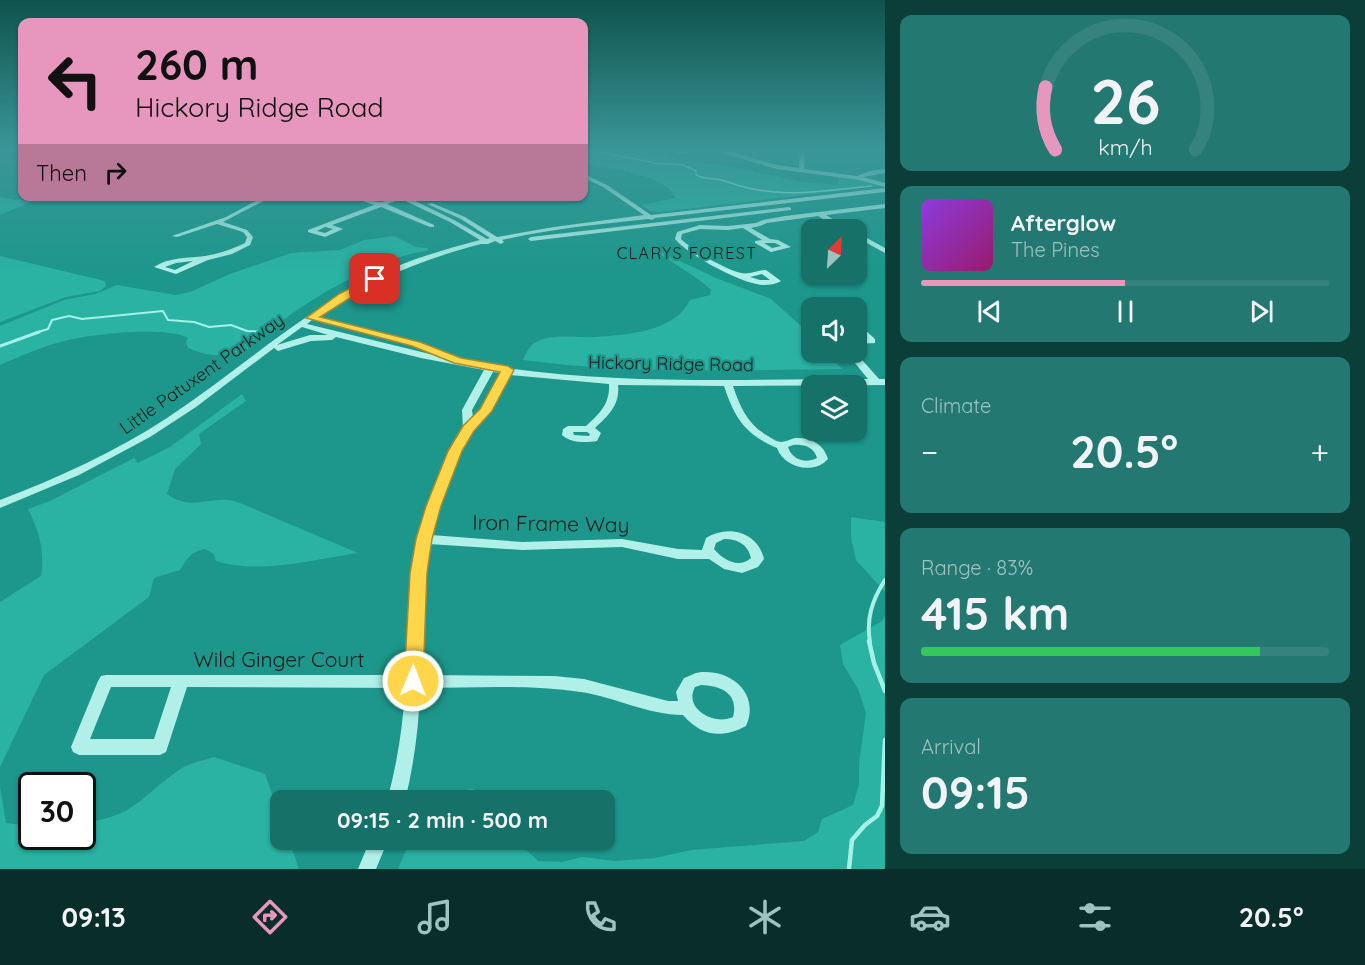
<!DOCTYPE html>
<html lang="en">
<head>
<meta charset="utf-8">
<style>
	body { margin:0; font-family:Quicksand,sans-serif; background:#237971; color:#f1f3f6; height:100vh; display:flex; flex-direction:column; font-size:22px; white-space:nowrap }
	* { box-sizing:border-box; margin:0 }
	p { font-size:20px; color:#9ec2c0 }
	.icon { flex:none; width:33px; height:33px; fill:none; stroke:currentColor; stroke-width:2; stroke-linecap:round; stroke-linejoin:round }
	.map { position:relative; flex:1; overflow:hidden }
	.panel { display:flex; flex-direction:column; gap:15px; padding:15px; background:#0c3e39; width:480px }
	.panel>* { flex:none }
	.guide { position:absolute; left:18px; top:18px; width:570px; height:183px; border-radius:12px; box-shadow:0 2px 4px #0004; background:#e797bd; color:#111; overflow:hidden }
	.needle { width:39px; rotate:25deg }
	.controls { position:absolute; left:801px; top:219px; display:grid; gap:12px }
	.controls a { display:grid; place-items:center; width:66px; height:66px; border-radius:12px; background:#167168; box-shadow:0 2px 4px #0004; font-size:30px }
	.speed { position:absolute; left:18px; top:772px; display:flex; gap:12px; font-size:30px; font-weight:700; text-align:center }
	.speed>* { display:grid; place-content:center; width:78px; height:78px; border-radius:50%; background:#167168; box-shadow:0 2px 4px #0004; line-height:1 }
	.speed .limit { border:3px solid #111; border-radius:9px; background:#fff; color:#111 }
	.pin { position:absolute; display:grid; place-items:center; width:51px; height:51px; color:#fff; margin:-26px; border-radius:12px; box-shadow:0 3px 9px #0006 }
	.me { position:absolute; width:66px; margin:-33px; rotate:1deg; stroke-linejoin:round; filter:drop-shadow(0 0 4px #0008) }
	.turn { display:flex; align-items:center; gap:21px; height:126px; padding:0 18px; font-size:27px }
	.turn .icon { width:78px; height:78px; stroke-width:2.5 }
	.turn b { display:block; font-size:42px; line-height:51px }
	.then { display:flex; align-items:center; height:57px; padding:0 18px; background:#0003; gap:12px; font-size:22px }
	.big { font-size:45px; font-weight:700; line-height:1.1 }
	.panel .widget { flex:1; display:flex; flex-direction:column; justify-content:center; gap:9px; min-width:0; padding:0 21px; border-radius:12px; background:#237971 }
	.panel .dial { align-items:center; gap:0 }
	.dial svg { height:156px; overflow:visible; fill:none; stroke:#35837c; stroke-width:7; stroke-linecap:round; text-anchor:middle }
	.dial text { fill:#f1f3f6; stroke:none }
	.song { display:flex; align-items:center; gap:18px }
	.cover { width:72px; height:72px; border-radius:9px; background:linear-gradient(135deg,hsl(270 70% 55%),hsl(320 70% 35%)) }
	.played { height:6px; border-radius:3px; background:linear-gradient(90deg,#e797bd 50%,#35837c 50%) }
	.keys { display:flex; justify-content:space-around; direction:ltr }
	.heat { display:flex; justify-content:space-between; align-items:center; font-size:33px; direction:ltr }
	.charge { height:9px; border-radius:4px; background:linear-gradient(90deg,#34c759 83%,#35837c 0) }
	.trip { position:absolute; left:270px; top:790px; width:345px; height:60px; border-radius:12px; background:#167168; box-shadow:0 2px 4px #0004; font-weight:700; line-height:60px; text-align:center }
	.tabs { display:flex; height:96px; justify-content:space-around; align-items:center; background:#092d2a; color:#9ec2c0 }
	.tabs .icon { width:42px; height:42px }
	.tabs .on { color:#e797bd }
	.tabs b { font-size:27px; color:#f1f3f6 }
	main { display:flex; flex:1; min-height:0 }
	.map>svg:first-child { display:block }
	.green { fill:#2ab2a3 }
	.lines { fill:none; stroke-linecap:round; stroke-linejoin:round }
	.stream-far4 { stroke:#a5f1e8; stroke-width:1.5 }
	.stream-far3 { stroke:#a5f1e8; stroke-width:2 }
	.stream-far2 { stroke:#a5f1e8; stroke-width:3 }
	.stream-far1 { stroke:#a5f1e8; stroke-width:4 }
	.stream { stroke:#a5f1e8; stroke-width:4.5 }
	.minor { fill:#b1f0e9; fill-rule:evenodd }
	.route { fill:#ffd54a; stroke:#a68a30; stroke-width:1.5 }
	.labels { text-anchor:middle; stroke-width:4.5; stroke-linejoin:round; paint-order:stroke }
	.far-neighbourhood-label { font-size:16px; letter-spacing:1.5px; fill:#1d1d1d; stroke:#1d978b }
	.street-label { font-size:18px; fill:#1d1d1d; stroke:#1d978b }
	.near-street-label { font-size:21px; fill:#1d1d1d; stroke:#1d978b }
</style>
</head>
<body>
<main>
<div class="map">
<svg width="885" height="869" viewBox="0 0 885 869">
	<rect width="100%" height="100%" fill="#1d978b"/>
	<path class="green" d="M 584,149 L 608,149 L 662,158 L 664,152 L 668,153 L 667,158 L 715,164 L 803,182 L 837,185 L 839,177 L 864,181 L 879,186 L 660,212 L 650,211 L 641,205 L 676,198 C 664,173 609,169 584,164 Z
		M 0,197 L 16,200 L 43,197 L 0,215 Z
		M 394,236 L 416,247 L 428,248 L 427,251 C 386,255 320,293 286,318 C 272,330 256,348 238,353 C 222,359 203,354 188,348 L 186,342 L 188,338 C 166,326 91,334 65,341 C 43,346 21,356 0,365 L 0,326 L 64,300 L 95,294 L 117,285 L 176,295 L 190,292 L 230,274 L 291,253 L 340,250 L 364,240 Z
		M 653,248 L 716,278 L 771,299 L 811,335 L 812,352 L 828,353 L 842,369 C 736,370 629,374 523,360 C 526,354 529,345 536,342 C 553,333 576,338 595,337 C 626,335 675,332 690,300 L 710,295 L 711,290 C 694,273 671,264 653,248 Z
		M 0,256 L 105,281 L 106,286 L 100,291 L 66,297 L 0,322 Z
		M 242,394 L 246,401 L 199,434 L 201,444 L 175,469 L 167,494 C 187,508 198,501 220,500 C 226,499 234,501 240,503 L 358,553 C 314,559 260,575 216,561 L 214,554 L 205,549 C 190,552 188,558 180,570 L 154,578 L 149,597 L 44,675 L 0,767 L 0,602 L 41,576 C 45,551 39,531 28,509 L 50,501 L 134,458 L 138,463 L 170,447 Z
		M 851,517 L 885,522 L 885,592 L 856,560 L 851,537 Z
		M 885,616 L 885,869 L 398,869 L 410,840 L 516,840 L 538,861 L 562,862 L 582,857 L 615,861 L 655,858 L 691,850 L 804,841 L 818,832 L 822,819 L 853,805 L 859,784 L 859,763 L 866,713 L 858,689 L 843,664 L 840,645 L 882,621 Z
		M 214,757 L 265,774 L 280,817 L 280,840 L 289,840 L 299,869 L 0,869 L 0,787 L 6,823 L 31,826 L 32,837 L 82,837 L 83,822 C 134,818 141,796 179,770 C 188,763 203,761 214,757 Z
		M 472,789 L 498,797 L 499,801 L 426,801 L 429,794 Z"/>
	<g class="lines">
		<path class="stream-far4" d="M 586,149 L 655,163 L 684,165 L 696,171 L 696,175 C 706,180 717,178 728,182 C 777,200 820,191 871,186"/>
		<path class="stream-far3" d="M 35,333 L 48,329 L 52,320 L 69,316 L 82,319 L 163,311 L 168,320 L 194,322 L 209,327 L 231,325 L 247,331 L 269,332"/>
		<path class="stream-far2" d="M 262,332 L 269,332
			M 0,346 L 39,332"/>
		<path class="stream-far1" d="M 870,642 C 866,619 872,600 885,580"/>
		<path class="stream" d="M 869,641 L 874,663 L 885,691
			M 849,869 L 852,840 L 865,825 L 877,816 L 882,806 L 885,740"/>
		<path class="minor" d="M 655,149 L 722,149 L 777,165 L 799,168 L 800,149 L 805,149 L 804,169 L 857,176 L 870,171 L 885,169 L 885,173 L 863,177 L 885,183 L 885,187 L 859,180 L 777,169 L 715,151 L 680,153 Z
			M 584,174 L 607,185 L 651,215 L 885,188 L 885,192 L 655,218 L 652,220 L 649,219 C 600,224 550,229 502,240 L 504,242 L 501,244 L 495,241 L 488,244 L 481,244 C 420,260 369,281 317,317 L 419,342 L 447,353 L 448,355 L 445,357 C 583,387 726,379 868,379 L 846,352 L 855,352 L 879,379 L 885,379 L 885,385 L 733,386 C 740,407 748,425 768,436 C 771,438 777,442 781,442 C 785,442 791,439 795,438 C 810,437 824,444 828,459 C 814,475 784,468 777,448 C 745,434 735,419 724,386 L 618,385 C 620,405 609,415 595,428 L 601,433 L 597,441 C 585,443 570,443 562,435 L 563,429 L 568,426 L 586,426 C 600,413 610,404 609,384 L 510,375 C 504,388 497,403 487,415 C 483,421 476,425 471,431 C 450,462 439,500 431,535 L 522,542 L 622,539 L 678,549 L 702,550 L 706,538 C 728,524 758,532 764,559 L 758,567 L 742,573 L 724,569 L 709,559 L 678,559 L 622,547 L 522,550 L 429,544 L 422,605 L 420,675 L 554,676 L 584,679 L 668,701 L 678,701 L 676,692 L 684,678 C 690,676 696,672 702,672 C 733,670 760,695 746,726 C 722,739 701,736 683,715 C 648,715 615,697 581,692 C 528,684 473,688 420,688 C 419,727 414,764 405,801 L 387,801 C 397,764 403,727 405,688 L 187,687 L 166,752 L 160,755 L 79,755 L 73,752 L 71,747 L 98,681 L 101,676 L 106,675 L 405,675 L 412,572 L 421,525 L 441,468 L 463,429 L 462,410 L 484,370 L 421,358 L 336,337 L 332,340 L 311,341 L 278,351 L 274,348 L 196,407 L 150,437 L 79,475 L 0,508 L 0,500 C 58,478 115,452 167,418 C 235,373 296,317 369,279 C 404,261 442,250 480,240 L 450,222 L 401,199 L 387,204 L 434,225 L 434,227 L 430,227 L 381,207 L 332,225 L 343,229 L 325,237 L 308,232 L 308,230 L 374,205 L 349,196 C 361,196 371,202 380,202 C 388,202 396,196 405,196 L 454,220 L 487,239 L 490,238 L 461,219 L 427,204 L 432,203 L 465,217 L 497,237 L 554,227 L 644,215 L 603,187 L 584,178 ZM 325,227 L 333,229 L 325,233 L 317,231 ZM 312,320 L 413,346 L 438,356 L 307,324 ZM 302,327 L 328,335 L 310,335 L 277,345 ZM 493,372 L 502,373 L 485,405 L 473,418 L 472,410 ZM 573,432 L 587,432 L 590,434 L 589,436 L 574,435 ZM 793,445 C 804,444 814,447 817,458 C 806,464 792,460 788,447 ZM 724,539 C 737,539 748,544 751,558 C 739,569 723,560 714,549 L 716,543 ZM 701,685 C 721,686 739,693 733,717 C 715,726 683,709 695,687 ZM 111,687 L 171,687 L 154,739 L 90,739 Z
			M 265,196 L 273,196 L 223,222 L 247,230 L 253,237 L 250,245 L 232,254 L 208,260 L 176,274 L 154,267 C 169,257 188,258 205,256 C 219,254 232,249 245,243 L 247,237 L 243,232 L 217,224 L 177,237 L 172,236 L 226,217 ZM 193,261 L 175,270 L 165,267 L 176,263 Z
			M 885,204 L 885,208 L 826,215 L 851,230 L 842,230 L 818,216 L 767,223 L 760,226 L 751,228 L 770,239 L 778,240 L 791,247 L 771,252 L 755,243 L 755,241 L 762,240 L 743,228 L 728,230 L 700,229 L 682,234 L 681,239 C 692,250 726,270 741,273 C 749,275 758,270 766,270 L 781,281 C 776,284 769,285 763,285 C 742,284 688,255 675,239 L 677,232 L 700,225 L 728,226 L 756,223 L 763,220 L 785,216 ZM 764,243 L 775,243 L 781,246 L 772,248 ZM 762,274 L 770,280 L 760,280 L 750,277 Z
			M 789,207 L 791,208 L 791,210 L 531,241 L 528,239 L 531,237 Z
			M 856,232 L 885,248 L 885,253 L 856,237 Z
			M 856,322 L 875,339 L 875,343 L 856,344 L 856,338 L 865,338 L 856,330 Z
			M 370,840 L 388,840 L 376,869 L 358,869 Z"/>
	</g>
	<linearGradient id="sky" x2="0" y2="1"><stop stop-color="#10534c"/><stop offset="0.55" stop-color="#3a9698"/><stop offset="1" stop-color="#3a9698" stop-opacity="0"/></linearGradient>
	<rect width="885" height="271" fill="url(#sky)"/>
	<path class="route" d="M 371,277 L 380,279 L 320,317 L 420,342 L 461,358 L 508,366 L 514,370 L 492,411 L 474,431 L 462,451 L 441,506 L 432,539 L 427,573 L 423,681 L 420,686 L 413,689 L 406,686 L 404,681 L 410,573 L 416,539 L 426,506 L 448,451 L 463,426 L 480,409 L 500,372 L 454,363 L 412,346 L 306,318 L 339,294 Z"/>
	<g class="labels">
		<g class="far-neighbourhood-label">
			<text x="687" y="259">CLARYS FOREST</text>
		</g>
		<g class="street-label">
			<text transform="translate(671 364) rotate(1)" y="6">Hickory Ridge Road</text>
			<text transform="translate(202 374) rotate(-35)" y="6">Little Patuxent Parkway</text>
		</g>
		<g class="near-street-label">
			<text transform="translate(551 524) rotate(1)" y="7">Iron Frame Way</text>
			<text x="279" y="667">Wild Ginger Court</text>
		</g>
	</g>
</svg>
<div class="controls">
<a><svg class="needle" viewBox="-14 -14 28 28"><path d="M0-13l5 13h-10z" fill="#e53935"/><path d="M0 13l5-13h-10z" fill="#9ec2c0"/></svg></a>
<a><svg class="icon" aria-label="sound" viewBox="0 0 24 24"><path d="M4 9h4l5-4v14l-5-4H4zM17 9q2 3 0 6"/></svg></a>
<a><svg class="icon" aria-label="layers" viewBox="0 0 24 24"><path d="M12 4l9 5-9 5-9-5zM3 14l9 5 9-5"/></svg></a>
</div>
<div class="speed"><div class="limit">30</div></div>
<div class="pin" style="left:375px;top:279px;background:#d93025"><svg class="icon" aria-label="arrive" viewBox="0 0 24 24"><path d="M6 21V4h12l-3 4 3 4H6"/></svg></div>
<svg class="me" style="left:413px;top:681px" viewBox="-20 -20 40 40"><circle r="17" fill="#ffd54a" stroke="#fff" stroke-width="3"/><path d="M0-11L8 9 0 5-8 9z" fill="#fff"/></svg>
<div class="trip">09:15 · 2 min · 500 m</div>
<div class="guide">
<div class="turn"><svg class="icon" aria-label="left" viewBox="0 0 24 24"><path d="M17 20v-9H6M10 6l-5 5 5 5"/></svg><div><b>260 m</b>Hickory Ridge Road</div></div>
<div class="then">Then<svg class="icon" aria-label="right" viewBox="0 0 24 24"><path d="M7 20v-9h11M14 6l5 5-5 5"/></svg></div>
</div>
</div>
<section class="panel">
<div class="widget dial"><svg viewBox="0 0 100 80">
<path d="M14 69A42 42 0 1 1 86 69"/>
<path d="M14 69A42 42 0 0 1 9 37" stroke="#e797bd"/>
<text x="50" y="56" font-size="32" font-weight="700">26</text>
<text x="50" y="72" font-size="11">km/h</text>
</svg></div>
<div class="widget">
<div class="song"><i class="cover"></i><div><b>Afterglow</b><p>The Pines</p></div></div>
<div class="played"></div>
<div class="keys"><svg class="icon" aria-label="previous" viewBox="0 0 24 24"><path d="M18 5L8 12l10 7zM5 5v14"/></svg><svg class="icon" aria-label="pause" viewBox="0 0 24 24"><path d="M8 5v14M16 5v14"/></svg><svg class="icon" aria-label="next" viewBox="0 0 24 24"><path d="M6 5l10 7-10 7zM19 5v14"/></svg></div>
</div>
<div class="widget"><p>Climate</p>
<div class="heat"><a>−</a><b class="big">20.5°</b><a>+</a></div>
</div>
<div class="widget"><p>Range · 83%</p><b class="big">415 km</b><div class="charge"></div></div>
<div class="widget"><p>Arrival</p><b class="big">09:15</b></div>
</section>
</main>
<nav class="tabs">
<b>09:13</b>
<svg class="icon on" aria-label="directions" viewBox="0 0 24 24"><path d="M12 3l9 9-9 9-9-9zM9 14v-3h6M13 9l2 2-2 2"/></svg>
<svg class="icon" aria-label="music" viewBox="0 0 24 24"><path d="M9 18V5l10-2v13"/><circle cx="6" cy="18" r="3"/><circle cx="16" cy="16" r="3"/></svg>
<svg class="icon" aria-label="phone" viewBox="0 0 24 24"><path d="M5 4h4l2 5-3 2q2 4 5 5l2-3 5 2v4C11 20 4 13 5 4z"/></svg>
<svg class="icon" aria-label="climate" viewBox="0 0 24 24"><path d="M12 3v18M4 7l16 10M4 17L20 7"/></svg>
<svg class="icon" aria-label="car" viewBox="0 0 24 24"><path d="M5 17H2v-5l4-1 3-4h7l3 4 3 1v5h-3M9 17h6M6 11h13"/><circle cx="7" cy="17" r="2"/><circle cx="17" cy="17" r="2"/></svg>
<svg class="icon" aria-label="filters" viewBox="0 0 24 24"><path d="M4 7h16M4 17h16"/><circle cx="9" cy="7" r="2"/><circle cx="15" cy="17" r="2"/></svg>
<b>20.5°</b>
</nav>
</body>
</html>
